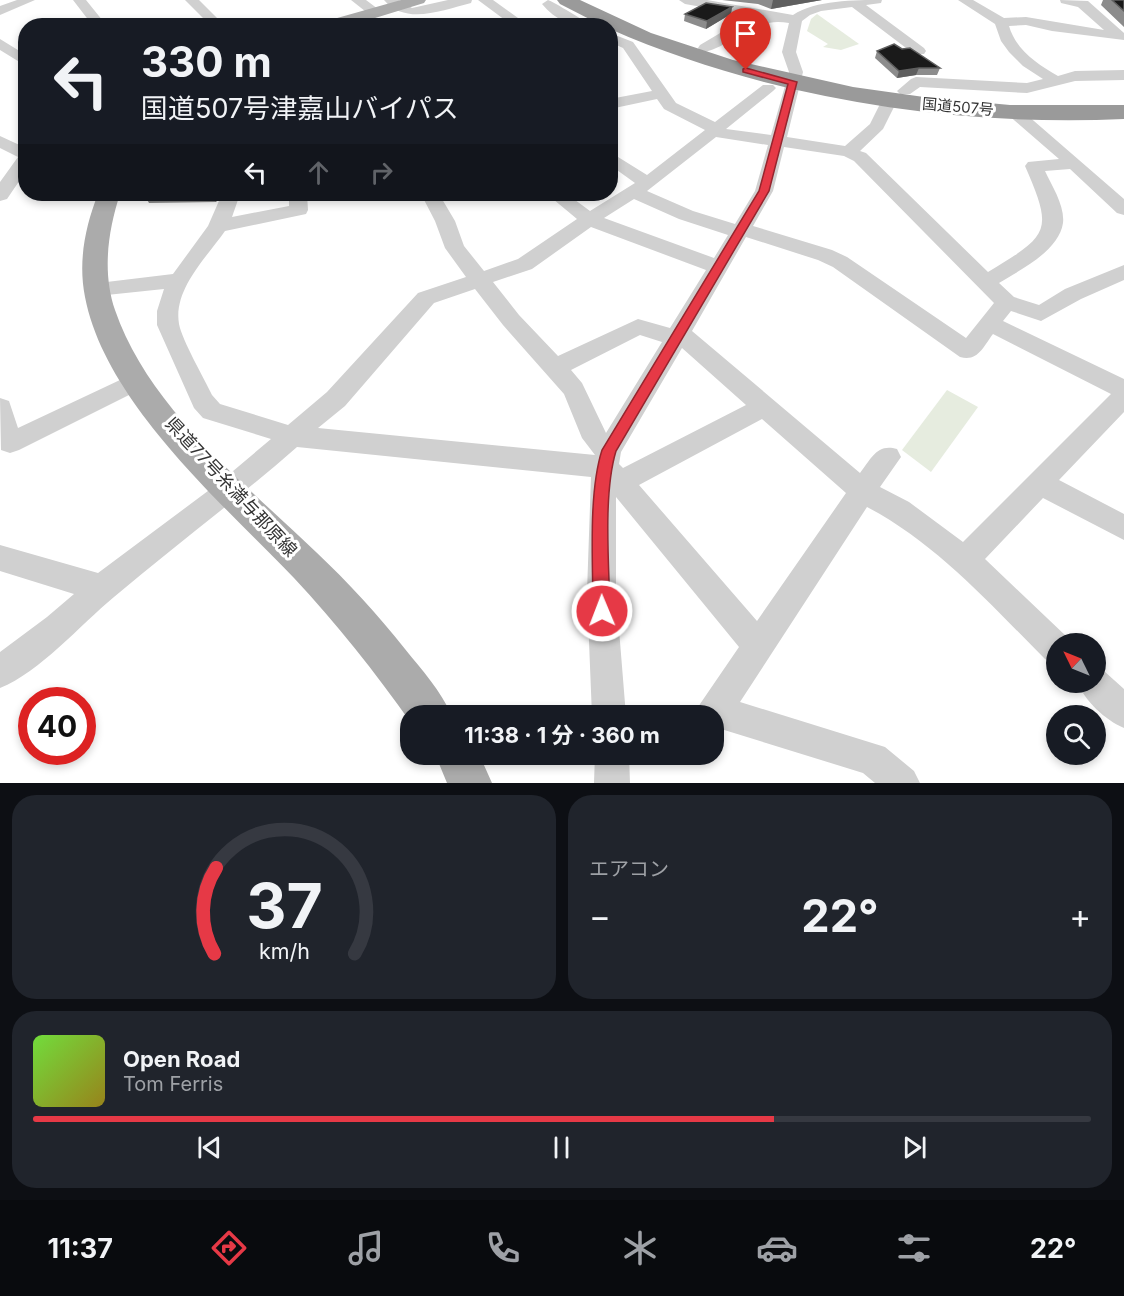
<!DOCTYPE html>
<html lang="ja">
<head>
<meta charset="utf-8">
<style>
	body { margin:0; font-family:Inter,"Noto Sans JP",sans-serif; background:#20242c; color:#f1f3f6; height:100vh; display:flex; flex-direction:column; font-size:22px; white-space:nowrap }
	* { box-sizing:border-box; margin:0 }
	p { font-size:20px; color:#9ea1a6 }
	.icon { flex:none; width:33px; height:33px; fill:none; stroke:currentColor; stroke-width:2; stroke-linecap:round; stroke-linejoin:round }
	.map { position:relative; height:783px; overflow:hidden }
	.panel { display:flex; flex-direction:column; gap:12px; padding:12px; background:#0d0f14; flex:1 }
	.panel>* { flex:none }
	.hud { position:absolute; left:18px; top:18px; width:600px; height:183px; border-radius:24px; box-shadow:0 3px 9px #0003; background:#171b24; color:#f1f3f6; overflow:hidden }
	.needle { width:39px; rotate:313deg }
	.fabs { position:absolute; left:1046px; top:633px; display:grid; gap:12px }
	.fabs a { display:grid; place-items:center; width:60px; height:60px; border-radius:50%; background:#171b24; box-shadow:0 3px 9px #0003; font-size:30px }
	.speed { position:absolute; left:18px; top:687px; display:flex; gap:12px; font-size:30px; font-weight:700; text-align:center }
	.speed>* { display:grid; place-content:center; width:78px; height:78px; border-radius:50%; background:#171b24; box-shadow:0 3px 9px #0003; line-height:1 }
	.speed .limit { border:9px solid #d22; background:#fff; color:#111 }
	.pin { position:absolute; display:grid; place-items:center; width:51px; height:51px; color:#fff; margin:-62px -26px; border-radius:50% 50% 50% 0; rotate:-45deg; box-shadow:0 0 6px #0007 }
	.pin .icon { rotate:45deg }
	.me { position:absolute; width:66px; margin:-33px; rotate:359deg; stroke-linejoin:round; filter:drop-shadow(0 0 4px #0008) }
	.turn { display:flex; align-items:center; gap:21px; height:126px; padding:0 24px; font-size:27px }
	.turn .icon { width:78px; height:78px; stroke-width:2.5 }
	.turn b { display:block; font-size:42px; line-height:51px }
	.lanes { display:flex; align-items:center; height:57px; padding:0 24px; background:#0003; justify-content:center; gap:30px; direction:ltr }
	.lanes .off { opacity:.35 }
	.big { font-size:45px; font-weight:700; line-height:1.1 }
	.panel .tile { flex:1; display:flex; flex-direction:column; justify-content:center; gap:9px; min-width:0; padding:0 21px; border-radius:24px; background:#20242c }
	.panel .dial { align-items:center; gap:0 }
	.dial svg { height:156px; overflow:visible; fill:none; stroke:#363941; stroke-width:7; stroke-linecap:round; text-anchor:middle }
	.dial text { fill:#f1f3f6; stroke:none }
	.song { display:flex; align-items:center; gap:18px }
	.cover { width:72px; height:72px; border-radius:9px; background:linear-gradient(135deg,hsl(100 70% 55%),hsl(50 70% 35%)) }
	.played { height:6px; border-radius:3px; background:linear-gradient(90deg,#e63946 70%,#363941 70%) }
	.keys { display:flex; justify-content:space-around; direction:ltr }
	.heat { display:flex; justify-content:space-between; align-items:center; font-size:33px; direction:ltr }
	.panel .tiles { flex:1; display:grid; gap:12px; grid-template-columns:1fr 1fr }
	.tile:last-child { grid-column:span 2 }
	.trip { position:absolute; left:400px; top:705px; width:324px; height:60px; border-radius:24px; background:#171b24; box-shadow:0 3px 9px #0003; font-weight:700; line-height:60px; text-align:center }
	.tabs { display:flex; height:96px; justify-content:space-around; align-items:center; background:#090b0e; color:#9ea1a6 }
	.tabs .icon { width:42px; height:42px }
	.tabs .selected { color:#e63946 }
	.tabs b { font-size:27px; color:#f1f3f6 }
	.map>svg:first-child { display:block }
	.green { fill:#e6ecdf }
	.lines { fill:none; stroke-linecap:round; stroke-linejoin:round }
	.minor { fill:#d0d0d0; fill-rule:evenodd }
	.major { fill:#ababab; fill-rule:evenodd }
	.highway { fill:#9a9a9a; fill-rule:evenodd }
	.wall { fill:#8c8c8c }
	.shaded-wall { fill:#5f5f5f }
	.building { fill:#1a1a1a; stroke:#5f5f5f; stroke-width:1.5 }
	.route { fill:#e63946; stroke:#96252e; stroke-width:1.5 }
	.labels { text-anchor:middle; stroke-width:6; stroke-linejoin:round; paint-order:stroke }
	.far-street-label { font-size:15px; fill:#333; stroke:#fff }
	.street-label { font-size:18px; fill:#333; stroke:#fff }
</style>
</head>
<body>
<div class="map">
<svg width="1124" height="783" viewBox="0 0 1124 783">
	<rect width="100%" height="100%" fill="#fff"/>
	<path class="green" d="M 817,14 L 859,44 L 841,50 L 823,47 L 828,44 L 807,31 L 811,19 Z
		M 947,390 L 978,407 L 931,472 L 902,450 Z"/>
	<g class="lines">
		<path class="minor" d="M 17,0 L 35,0 L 0,15 L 0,6 Z
			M 73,0 L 86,0 L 107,26 L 93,26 Z
			M 185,0 L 199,0 L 225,26 L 211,26 Z
			M 351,0 L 366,0 L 382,12 L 380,15 L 370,15 Z
			M 384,0 L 399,0 L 412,8 L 448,0 L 472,0 L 471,3 C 442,10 406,26 384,0 Z
			M 478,0 L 493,0 L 529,26 L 513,26 Z
			M 548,0 C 552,1 589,23 591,26 C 571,26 555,20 542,4 Z
			M 679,0 L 707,0 L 793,15 C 816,0 854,0 882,0 L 881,3 L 866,5 L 924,48 L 926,51 L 924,54 L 914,54 L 852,7 L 821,11 L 810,15 L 802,21 L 796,52 L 803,72 L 787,137 L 845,146 L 870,124 L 884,96 L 896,96 L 898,99 L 883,129 L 860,151 L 866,153 L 988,272 C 1049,235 1054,232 1025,166 L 1028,162 L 1059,159 L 1007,114 L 1005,111 L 1007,108 L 1019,108 L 1124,199 L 1124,215 L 1117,213 L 1070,169 L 1045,171 C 1052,186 1065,206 1063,223 C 1059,251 1020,270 999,283 L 1014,297 L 1039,305 L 1065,289 L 1124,265 L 1124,280 L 1081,299 L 1041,321 L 1011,311 L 1003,321 L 1124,379 L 1124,412 L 1059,480 L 1124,514 L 1124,540 L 1043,498 L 985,559 L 1067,637 L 1070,644 L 1056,644 L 1056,664 L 1045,659 C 990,604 936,543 867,507 L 740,702 L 885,747 L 914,771 L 920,783 L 875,783 L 863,773 L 721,729 L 714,732 L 714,716 L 696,716 L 700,704 L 739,647 L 616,497 L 616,592 L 626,716 L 592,716 L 587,592 L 591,477 L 297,447 C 238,499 174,546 114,597 C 80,625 40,672 0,688 L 0,652 L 47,617 L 74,594 L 0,571 L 0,545 L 98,573 L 220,482 L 271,439 L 203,418 L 194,408 L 157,325 L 157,311 L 164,289 L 97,296 L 90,294 L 86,289 L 90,284 L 173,274 L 208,226 L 222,194 L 240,194 L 232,217 L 289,206 L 289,194 L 307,194 L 308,210 L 306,214 L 225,231 C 207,257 173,289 179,324 C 182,340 204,378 212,395 L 220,404 L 288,425 L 327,392 L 418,293 L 466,277 L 445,248 L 435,221 L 421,194 L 439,194 L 455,221 L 464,246 L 484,271 L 518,259 L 577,219 L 547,194 L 567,194 L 590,211 L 635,183 L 610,165 L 610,152 L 647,175 L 705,130 L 664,109 L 657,99 L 610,109 L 610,99 L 652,91 L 623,48 L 610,42 L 610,33 L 633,42 L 676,103 L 715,122 L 763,85 L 773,85 L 776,88 L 773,91 L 726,129 L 771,135 L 789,72 L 782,52 L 789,23 C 753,16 734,45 705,52 L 700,51 L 698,48 L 700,45 L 727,29 L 758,17 L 685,4 ZM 716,137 L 768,145 L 755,191 L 735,224 L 693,211 L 647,191 ZM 784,147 L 844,156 L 854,161 L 994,303 L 966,338 L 847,257 L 832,250 L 753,226 L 773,191 ZM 634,199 L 679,219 L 728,235 L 714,258 L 604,218 ZM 591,227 L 706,270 L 670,328 L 638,319 L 558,356 L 519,315 L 493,282 L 532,269 ZM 746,237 L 818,260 L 833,267 L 960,357 C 978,362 983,347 993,334 L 1111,394 L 963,542 L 909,502 L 880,487 L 901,457 L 897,449 C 877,443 871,459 860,473 L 692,331 ZM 475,289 L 503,325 L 564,394 L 582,438 L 595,455 L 318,428 L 345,406 L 434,303 ZM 640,335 L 662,342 L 606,433 L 582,383 L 571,370 ZM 682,348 L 746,405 L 623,468 L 619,464 L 621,452 ZM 762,419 L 846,493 L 757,621 L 639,485 Z
			M 958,0 L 973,0 L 1004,18 L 1026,17 L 1104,30 L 1078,7 L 1061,3 L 1060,0 L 1088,1 L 1124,33 L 1124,40 L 1052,31 L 1026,25 L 1009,26 C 1016,50 1037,64 1058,76 L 1075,71 L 1124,70 L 1124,80 L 1075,81 L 1027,93 L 920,87 L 910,94 L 900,94 L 897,91 L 911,79 L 916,77 L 1027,83 L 1043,79 L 1023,66 L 1009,52 L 1001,41 L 995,24 Z
			M 0,39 L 26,55 L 26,66 L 0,50 Z
			M 0,136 L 26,148 L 26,171 L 7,199 L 0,201 L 0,182 L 18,157 L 0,148 Z
			M 137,372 L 145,375 L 149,381 L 145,387 L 19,450 L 10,453 L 1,450 L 0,398 L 9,401 L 18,428 Z
			M 1095,667 L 1104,671 L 1124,689 L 1124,728 C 1105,720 1085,701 1077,682 L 1095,682 Z
			M 595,754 L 629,754 L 630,783 L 594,783 Z"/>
		<path class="major" d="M 401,0 L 426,0 L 424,3 L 349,26 L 321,26 L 323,22 Z
			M 98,194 L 120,194 C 108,231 102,272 115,310 C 148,407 244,483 316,552 C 348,582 378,615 405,649 C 422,670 441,691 452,716 L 411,716 L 411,723 C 375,672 336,623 294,578 C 222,503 105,402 85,297 C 78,262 85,227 98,194 Z
			M 435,754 L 479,754 L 492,783 L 447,783 Z"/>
		<path class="highway" d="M 557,0 L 580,0 L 651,33 L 733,60 L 853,87 L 924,97 L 1010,105 L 1124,105 L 1124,119 C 954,127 767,98 610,29 L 610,26 L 603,26 L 560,4 Z"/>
	</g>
	<path class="wall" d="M 722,0 L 822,0 L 771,9 L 758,4 Z
		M 1103,0 L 1124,0 L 1124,27 L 1101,5 Z
		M 732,7 L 731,14 L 706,29 L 684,21 L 685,14 Z
		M 902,49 L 940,68 L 937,75 L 916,75 L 897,78 L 875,58 L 877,51 Z
		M 144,194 L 220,194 L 216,202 L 149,203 Z"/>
	<path class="shaded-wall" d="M 773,0 L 822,0 L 771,9 Z
		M 732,7 L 731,14 L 706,29 L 707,21 Z
		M 919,68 L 916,75 L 897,78 L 899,71 Z
		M 212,194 L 220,194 L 216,202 Z"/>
	<path class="building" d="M 1112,0 L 1124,0 L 1124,11 Z
		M 706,3 L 732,7 L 707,21 L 685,14 Z
		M 894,44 L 902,49 L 910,48 L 940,68 L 919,68 L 899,71 L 877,51 Z"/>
	<path class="route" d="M 746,68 L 797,82 L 769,191 L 616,451 C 603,494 609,565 610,611 L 608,617 L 602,619 L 596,617 L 593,611 C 593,564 588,494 602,450 L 759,191 L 788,84 L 743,72 L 743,69 Z"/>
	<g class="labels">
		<g class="far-street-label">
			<text transform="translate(958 107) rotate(5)" y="5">国道507号</text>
		</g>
		<g class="street-label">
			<text transform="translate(231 487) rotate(47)" y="6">県道77号糸満与那原線</text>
		</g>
	</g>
</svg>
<div class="fabs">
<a><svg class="needle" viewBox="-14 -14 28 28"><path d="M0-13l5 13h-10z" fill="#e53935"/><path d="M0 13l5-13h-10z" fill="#9ea1a6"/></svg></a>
<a><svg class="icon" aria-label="search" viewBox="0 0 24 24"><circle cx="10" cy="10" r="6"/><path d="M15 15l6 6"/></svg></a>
</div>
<div class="speed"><div class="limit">40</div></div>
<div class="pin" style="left:746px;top:70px;background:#d93025"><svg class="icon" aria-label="arrive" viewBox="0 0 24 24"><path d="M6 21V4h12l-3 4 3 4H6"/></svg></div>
<svg class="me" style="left:602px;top:611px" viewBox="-20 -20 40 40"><circle r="17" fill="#e63946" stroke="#fff" stroke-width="3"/><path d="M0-11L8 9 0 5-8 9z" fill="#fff"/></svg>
<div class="trip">11:38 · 1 分 · 360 m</div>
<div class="hud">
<div class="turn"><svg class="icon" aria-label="left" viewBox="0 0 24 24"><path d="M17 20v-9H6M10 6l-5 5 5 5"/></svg><div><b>330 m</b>国道507号津嘉山バイパス</div></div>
<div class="lanes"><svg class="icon" aria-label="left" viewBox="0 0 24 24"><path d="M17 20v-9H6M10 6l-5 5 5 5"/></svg><svg class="icon off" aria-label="ahead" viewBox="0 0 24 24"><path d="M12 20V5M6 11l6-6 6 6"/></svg><svg class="icon off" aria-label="right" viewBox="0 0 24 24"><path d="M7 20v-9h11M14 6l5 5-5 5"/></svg></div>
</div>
</div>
<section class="panel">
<div class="tiles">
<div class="tile dial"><svg viewBox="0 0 100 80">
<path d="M14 69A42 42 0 1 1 86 69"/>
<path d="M14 69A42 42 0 0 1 15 25" stroke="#e63946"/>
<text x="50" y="56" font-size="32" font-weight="700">37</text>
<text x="50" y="72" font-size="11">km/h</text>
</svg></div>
<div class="tile"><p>エアコン</p>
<div class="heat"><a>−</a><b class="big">22°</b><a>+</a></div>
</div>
<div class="tile">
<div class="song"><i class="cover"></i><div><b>Open Road</b><p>Tom Ferris</p></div></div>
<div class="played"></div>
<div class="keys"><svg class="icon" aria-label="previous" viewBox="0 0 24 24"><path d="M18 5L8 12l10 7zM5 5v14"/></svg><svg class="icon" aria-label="pause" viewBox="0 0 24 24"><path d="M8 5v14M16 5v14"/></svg><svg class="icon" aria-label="next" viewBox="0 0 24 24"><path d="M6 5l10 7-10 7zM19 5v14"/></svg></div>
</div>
</div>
</section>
<nav class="tabs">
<b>11:37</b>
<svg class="icon selected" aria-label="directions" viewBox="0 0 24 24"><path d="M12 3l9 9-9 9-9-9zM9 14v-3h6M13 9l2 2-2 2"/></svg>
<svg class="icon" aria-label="music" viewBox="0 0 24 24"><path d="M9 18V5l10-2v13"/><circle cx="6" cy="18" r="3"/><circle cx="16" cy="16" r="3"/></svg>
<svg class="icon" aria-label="phone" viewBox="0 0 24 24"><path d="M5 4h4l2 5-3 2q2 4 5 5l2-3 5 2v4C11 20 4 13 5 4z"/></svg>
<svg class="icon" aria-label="climate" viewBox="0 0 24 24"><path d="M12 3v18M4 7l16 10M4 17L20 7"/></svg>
<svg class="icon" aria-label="car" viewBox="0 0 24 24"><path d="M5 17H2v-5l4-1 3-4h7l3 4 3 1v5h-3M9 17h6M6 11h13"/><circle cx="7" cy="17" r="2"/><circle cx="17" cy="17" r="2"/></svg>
<svg class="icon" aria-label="filters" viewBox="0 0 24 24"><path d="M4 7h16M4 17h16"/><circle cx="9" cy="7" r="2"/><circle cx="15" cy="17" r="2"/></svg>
<b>22°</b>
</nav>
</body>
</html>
